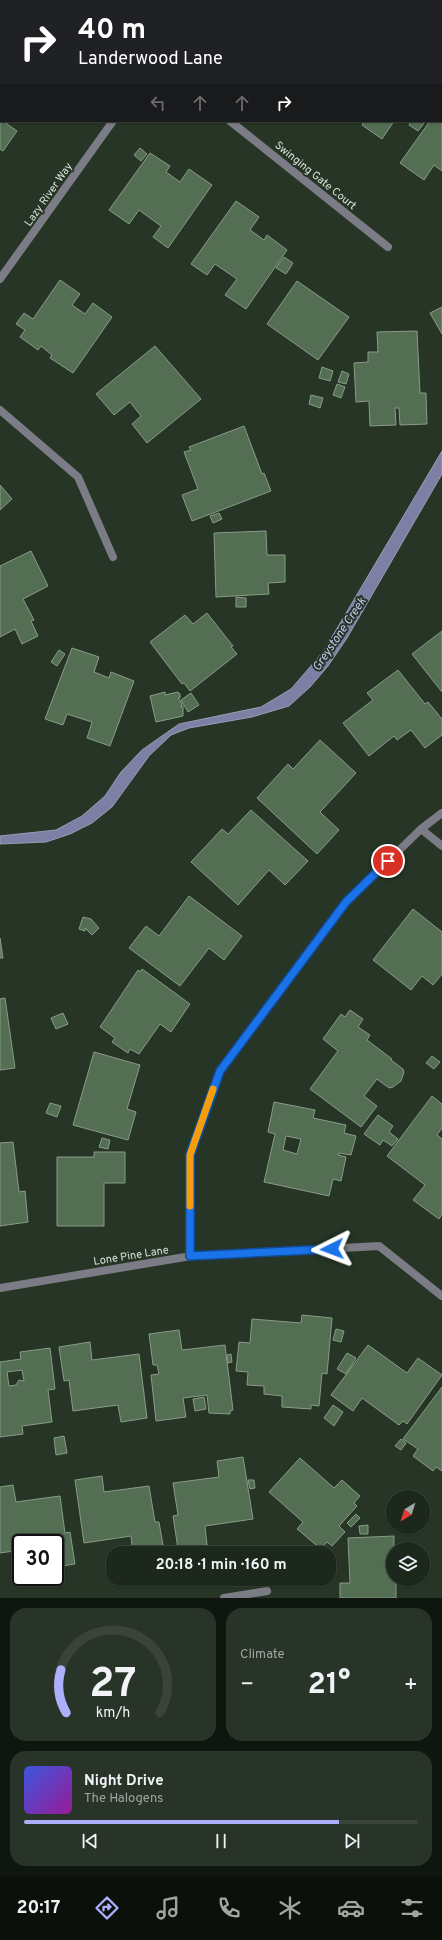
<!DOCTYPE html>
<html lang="en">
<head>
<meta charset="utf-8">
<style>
	body { margin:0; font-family:Overpass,sans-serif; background:#293429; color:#f1f3f6; height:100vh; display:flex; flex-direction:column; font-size:15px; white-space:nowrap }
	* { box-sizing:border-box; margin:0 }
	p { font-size:13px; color:#a0a6a3 }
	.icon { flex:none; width:22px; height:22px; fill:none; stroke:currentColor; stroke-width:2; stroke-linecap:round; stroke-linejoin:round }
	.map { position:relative; height:1598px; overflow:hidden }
	.drawer { display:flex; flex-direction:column; gap:10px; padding:10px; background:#0f160f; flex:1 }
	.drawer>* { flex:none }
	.hud { position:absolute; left:0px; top:0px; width:442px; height:122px; box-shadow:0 1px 3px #0004,0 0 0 1px #3a443b; background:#202124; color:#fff; overflow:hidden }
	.needle { width:26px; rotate:218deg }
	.tools { position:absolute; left:386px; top:1490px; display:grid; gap:8px }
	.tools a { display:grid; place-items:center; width:44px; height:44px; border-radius:50%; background:#1c281c; box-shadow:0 1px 3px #0004,0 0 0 1px #3a443b; font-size:20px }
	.speed { position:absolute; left:12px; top:1534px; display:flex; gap:8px; font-size:20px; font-weight:700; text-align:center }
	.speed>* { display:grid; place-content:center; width:52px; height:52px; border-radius:50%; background:#1c281c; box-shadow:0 1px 3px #0004,0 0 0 1px #3a443b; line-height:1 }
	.speed .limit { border:2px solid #111; border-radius:6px; background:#fff; color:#111 }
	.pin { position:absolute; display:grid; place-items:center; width:34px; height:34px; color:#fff; margin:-17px; border:2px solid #fff; border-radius:50%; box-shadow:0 1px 4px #0007 }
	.me { position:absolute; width:44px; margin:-22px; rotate:267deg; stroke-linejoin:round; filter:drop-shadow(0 0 3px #0008) }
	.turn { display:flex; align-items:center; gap:14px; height:84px; padding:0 12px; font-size:18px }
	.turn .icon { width:52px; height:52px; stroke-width:2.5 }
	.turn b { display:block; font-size:28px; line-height:34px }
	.lanes { display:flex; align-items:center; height:38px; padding:0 12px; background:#0003; justify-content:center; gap:20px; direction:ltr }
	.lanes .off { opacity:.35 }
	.big { font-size:30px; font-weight:700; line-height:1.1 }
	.drawer .widget { flex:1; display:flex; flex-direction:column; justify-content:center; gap:6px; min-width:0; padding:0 14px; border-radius:16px; background:#293429 }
	.drawer .dial { align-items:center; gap:0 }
	.dial svg { height:104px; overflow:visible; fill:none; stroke:#3a443b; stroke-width:7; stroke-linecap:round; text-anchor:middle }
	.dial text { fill:#f1f3f6; stroke:none }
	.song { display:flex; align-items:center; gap:12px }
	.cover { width:48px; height:48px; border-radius:6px; background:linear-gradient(135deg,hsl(230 70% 55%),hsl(300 70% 35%)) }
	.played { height:4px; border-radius:2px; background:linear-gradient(90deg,#acaffb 80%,#3a443b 80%) }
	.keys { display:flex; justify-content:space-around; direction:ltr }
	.heat { display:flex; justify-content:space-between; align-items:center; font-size:22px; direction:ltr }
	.drawer .tiles { flex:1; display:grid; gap:10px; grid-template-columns:1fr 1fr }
	.widget:last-child { grid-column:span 2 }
	.trip { position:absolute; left:106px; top:1546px; width:230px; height:40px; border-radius:16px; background:#1c281c; box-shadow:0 1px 3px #0004,0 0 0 1px #3a443b; font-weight:700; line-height:40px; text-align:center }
	.tab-bar { display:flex; height:64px; justify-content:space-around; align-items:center; background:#0b100b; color:#a0a6a3 }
	.tab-bar .icon { width:28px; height:28px }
	.tab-bar .on { color:#acaffb }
	.tab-bar b { font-size:18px; color:#f1f3f6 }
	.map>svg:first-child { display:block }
	.water { fill:#7d80a4; stroke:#989db4 }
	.building { fill:#536e52; stroke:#899c88; fill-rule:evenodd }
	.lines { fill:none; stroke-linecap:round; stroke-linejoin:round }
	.minor { stroke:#7b7c86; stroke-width:8 }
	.route-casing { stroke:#114b97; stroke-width:10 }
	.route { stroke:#1a73e8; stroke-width:7 }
	.slow { stroke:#f59e0b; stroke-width:7 }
	.labels { text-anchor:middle; stroke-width:4; stroke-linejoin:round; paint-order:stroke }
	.street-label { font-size:11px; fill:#d8e2d8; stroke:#263525 }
	.water-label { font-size:12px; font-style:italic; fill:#c7cafb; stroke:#263525 }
</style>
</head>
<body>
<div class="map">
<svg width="442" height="1598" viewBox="0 0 442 1598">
	<rect width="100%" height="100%" fill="#263525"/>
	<path class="water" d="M 442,451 L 442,474 L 347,638 L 328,666 L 310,687 L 289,706 L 252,717 L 189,728 L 171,735 L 149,756 L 112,807 L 92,823 L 70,834 L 46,842 L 0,844 L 0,836 L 56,830 L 82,816 L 105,796 L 121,772 L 142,750 L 179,724 L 261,707 L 291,689 L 323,652 Z"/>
	<path class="building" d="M 64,0 L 112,0 L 114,1 L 65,1 Z
		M 258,0 L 257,0 L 288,0 L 288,1 Z
		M 417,0 L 442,0 L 442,19 L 441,1 Z
		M 1,37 L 1,93 L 0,92 Z
		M 442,103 L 442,171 L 434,165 L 424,180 L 400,163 L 430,121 L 441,121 Z
		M 0,119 L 17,131 L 3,151 L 0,149 Z
		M 364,121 L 394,121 L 382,139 L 362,125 Z
		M 411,121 L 424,121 L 425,122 L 418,131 L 409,125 Z
		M 140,148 L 147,154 L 141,161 L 134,155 Z
		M 150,153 L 170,166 L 166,172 L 180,182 L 189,169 L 212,185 L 168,248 L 153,237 L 161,226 L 139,210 L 129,224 L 109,210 Z
		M 236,201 L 259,217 L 250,230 L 264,240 L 267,235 L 287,250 L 246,309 L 225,295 L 237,279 L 215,264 L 207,275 L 191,264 Z
		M 284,257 L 293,263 L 286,274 L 276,268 Z
		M 60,280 L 80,294 L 72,305 L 85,314 L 93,303 L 112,317 L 73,373 L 50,358 L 52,355 L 41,346 L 38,350 L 20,337 L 25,330 L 16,324 L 24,313 L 33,319 Z
		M 297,281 L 349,317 L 318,360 L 267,324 Z
		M 442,307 L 442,334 L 430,313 Z
		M 417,331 L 420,393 L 426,393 L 427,424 L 400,425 L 399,408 L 395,408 L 396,425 L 370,426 L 369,401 L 356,402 L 354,363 L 368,362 L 368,352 L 378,352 L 377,332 Z
		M 155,346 L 201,399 L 147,443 L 132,424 L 141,416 L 130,402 L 114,415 L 96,394 Z
		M 322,367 L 333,371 L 330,381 L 319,378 Z
		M 342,371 L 349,374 L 346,384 L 338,382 Z
		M 337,384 L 345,387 L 341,398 L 333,395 Z
		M 311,395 L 323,398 L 320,408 L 309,404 Z
		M 244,426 L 262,474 L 264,473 L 271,491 L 192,521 L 182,495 L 198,489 L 184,452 L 191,450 L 189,447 Z
		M 0,485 L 12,499 L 0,510 Z
		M 219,513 L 222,519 L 213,523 L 210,516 Z
		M 266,531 L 267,555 L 285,555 L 285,582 L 268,583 L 269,594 L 216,597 L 214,533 Z
		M 31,551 L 48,586 L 23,599 L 34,620 L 31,621 L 38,636 L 22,644 L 15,629 L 0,637 L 0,566 Z
		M 236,597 L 246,598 L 246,607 L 236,607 Z
		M 207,613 L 233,646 L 231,647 L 237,654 L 190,691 L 184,683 L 182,684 L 150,642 L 185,615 L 193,624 Z
		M 442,631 L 442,692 L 412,654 Z
		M 72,648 L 99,657 L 94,672 L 109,678 L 111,672 L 134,681 L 110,746 L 87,738 L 92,722 L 67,714 L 63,725 L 45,719 Z
		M 59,650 L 65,654 L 57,666 L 51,662 Z
		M 398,670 L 425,704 L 428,702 L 442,719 L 442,735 L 425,748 L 411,730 L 397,740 L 394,736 L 369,756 L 343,723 L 373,700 L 367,693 Z
		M 165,692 L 165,695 L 178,692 L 180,694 L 180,698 L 178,698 L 182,704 L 181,707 L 183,706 L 183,716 L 156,722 L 150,696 Z
		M 191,693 L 199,705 L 188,712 L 181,700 Z
		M 320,740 L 356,773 L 320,812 L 339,830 L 317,854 L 257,798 L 288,764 L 293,769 Z
		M 251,810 L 308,861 L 285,885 L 269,870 L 238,905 L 191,862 L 222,829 L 228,834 Z
		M 189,896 L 242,936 L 224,960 L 209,948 L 180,986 L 129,948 L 146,926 L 159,936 Z
		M 413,909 L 442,932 L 442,974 L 433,985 L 422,976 L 411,990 L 373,960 Z
		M 83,917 L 91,919 L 99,928 L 92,935 L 85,928 L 85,931 L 79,929 Z
		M 0,938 L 3,958 L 0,958 Z
		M 142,969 L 190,1004 L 171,1032 L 160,1024 L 139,1054 L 130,1049 L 128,1053 L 112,1042 L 115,1038 L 100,1027 L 138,970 L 140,972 Z
		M 5,998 L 15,1068 L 0,1070 L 0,999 Z
		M 350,1010 L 363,1019 L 358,1027 L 370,1035 L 367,1040 L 392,1059 L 391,1060 L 403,1069 L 404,1072 L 401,1081 L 393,1087 L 389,1088 L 377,1079 L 364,1096 L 377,1106 L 361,1127 L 310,1089 L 338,1051 L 323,1039 L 341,1014 L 345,1017 Z
		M 63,1013 L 68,1024 L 56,1029 L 51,1018 Z
		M 94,1052 L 140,1065 L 127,1109 L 136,1112 L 128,1140 L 73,1125 Z
		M 432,1056 L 440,1062 L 434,1069 L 426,1063 Z
		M 432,1096 L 442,1104 L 442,1128 L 437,1135 L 442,1139 L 442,1214 L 439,1219 L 413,1200 L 425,1185 L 387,1156 Z
		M 274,1102 L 315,1110 L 313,1118 L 346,1125 L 344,1133 L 356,1136 L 351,1155 L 339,1153 L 338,1155 L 346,1157 L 341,1181 L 333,1179 L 329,1196 L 264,1182 L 275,1134 L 268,1132 ZM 286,1136 L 301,1139 L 297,1154 L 283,1150 Z
		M 50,1103 L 61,1106 L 57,1117 L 46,1113 Z
		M 378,1115 L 393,1126 L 389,1132 L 398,1139 L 392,1146 L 383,1140 L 380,1145 L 364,1134 Z
		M 102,1138 L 110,1140 L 108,1149 L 99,1147 Z
		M 13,1142 L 19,1192 L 25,1191 L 28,1222 L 0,1226 L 0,1143 Z
		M 94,1152 L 125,1152 L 125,1183 L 104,1183 L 104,1226 L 57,1226 L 57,1157 L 94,1157 Z
		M 302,1315 L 332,1318 L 327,1374 L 322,1373 L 319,1406 L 311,1405 L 311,1409 L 282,1407 L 282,1396 L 264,1394 L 264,1386 L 247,1385 L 248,1372 L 236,1371 L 239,1342 L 250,1343 L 252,1319 L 301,1323 Z
		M 336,1329 L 344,1331 L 341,1342 L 333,1340 Z
		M 179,1330 L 182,1350 L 225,1345 L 233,1410 L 230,1411 L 230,1414 L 209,1413 L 207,1395 L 183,1398 L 186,1417 L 156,1421 L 151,1375 L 159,1374 L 157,1365 L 153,1365 L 149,1334 Z
		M 90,1342 L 92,1360 L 139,1354 L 147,1418 L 121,1422 L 118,1405 L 73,1411 L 69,1380 L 64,1381 L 59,1347 Z
		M 368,1345 L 407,1373 L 418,1358 L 442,1375 L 407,1424 L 403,1421 L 399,1425 L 362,1398 L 353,1411 L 331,1395 Z
		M 50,1348 L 55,1389 L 48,1390 L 52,1422 L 22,1426 L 23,1434 L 0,1437 L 0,1362 L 21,1359 L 20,1352 ZM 22,1370 L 24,1381 L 19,1380 L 16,1385 L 9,1386 L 7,1372 Z
		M 347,1353 L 356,1358 L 346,1374 L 337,1369 Z
		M 231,1354 L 232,1362 L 228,1363 L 227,1355 Z
		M 442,1387 L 442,1471 L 436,1467 L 433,1471 L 413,1456 L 418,1449 L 403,1439 Z
		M 204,1397 L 206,1409 L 195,1411 L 193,1399 Z
		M 333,1405 L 343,1412 L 334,1426 L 324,1418 Z
		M 64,1436 L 67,1453 L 56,1455 L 54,1438 Z
		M 401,1439 L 406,1443 L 401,1450 L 395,1446 Z
		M 243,1457 L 253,1519 L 205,1526 L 207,1545 L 178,1549 L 173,1516 L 178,1515 L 173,1483 L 219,1477 L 217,1461 Z
		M 300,1458 L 334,1488 L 342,1480 L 360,1496 L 354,1503 L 357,1506 L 339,1526 L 345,1532 L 332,1546 L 327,1542 L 321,1549 L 297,1529 L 303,1522 L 269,1492 Z
		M 102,1476 L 104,1492 L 149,1486 L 155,1522 L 159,1522 L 164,1551 L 133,1553 L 131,1536 L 84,1543 L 75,1480 Z
		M 248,1480 L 254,1480 L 255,1488 L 250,1489 Z
		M 13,1485 L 16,1502 L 60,1496 L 65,1533 L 70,1532 L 75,1564 L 55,1567 L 55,1543 L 21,1543 L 21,1550 L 0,1553 L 0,1487 Z
		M 356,1514 L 360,1518 L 351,1527 L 347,1523 Z
		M 368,1525 L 368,1534 L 360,1534 L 359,1526 Z
		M 394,1536 L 393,1579 L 396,1579 L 396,1598 L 340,1598 L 340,1583 L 350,1583 L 348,1538 Z"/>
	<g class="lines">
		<path class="minor" d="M 200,1 L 201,0
			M 230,121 L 388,247
			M 0,279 L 113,121
			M 0,410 L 78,477 L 113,557
			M 421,829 L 442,846
			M 191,1256 L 190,1155 L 220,1071 L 346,902 L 421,829 L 442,813
			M 0,1288 L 191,1256 L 379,1246 L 442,1296
			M 224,1598 L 267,1591"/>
	</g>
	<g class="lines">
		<g class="route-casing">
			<path id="route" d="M 332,1249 L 190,1256 L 190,1155 L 220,1071 L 346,902 L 388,861"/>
		</g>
		<use href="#route" class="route"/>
		<path class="slow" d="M 190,1206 L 190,1155 L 213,1089"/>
	</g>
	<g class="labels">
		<g class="street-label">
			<text transform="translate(316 175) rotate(39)" y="4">Swinging Gate Court</text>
			<text transform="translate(48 194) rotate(-55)" y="4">Lazy River Way</text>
			<text transform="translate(131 1255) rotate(-9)" y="4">Lone Pine Lane</text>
		</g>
		<g class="water-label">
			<text transform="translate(339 634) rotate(-56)" y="4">Greystone Creek</text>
		</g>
	</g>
</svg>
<div class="tools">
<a><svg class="needle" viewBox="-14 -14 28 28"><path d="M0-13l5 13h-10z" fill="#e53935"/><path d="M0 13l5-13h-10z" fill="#a0a6a3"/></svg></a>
<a><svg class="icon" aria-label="layers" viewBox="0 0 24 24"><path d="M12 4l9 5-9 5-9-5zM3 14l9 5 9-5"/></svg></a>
</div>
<div class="speed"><div class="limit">30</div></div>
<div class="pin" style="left:388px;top:861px;background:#d93025"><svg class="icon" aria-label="arrive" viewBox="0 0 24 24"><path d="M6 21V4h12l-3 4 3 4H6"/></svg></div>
<svg class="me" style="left:332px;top:1249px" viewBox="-20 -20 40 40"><path d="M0-17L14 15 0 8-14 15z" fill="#1a73e8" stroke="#fff" stroke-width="4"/></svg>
<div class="trip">20:18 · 1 min · 160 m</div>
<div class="hud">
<div class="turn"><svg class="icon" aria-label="right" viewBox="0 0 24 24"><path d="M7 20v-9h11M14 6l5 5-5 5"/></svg><div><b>40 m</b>Landerwood Lane</div></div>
<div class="lanes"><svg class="icon off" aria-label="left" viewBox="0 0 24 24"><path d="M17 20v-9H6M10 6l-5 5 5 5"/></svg><svg class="icon off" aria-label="ahead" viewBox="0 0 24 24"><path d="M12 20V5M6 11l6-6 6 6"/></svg><svg class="icon off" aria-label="ahead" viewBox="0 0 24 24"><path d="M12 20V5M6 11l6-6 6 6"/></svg><svg class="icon" aria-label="right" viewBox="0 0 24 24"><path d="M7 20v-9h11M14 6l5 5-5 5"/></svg></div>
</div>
</div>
<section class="drawer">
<div class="tiles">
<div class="widget dial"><svg viewBox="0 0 100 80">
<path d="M14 69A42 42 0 1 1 86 69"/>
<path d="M14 69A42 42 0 0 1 10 36" stroke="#acaffb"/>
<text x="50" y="56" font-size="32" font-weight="700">27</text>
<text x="50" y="72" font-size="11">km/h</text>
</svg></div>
<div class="widget"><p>Climate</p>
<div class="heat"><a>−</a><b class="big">21°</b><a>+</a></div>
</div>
<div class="widget">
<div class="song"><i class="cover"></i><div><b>Night Drive</b><p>The Halogens</p></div></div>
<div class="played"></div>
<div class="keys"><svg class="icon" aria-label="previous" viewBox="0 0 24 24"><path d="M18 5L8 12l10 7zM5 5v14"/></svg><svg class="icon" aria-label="pause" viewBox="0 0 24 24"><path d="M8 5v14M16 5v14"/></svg><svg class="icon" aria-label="next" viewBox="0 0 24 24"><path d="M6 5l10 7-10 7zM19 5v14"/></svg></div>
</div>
</div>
</section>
<nav class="tab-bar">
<b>20:17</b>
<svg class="icon on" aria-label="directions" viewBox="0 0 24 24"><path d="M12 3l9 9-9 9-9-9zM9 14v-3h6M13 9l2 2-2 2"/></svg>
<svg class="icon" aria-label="music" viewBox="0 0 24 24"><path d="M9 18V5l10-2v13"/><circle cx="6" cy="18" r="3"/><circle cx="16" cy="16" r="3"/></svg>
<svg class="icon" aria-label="phone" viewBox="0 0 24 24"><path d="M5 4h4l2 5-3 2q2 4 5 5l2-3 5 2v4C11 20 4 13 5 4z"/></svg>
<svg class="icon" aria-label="climate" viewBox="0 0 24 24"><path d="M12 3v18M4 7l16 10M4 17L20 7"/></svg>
<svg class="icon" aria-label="car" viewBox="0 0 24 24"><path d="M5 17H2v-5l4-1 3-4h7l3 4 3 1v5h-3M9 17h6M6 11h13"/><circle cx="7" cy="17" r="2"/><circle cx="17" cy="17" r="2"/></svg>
<svg class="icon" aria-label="filters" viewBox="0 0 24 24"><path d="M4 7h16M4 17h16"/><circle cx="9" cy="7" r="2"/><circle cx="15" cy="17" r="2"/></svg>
</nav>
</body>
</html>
